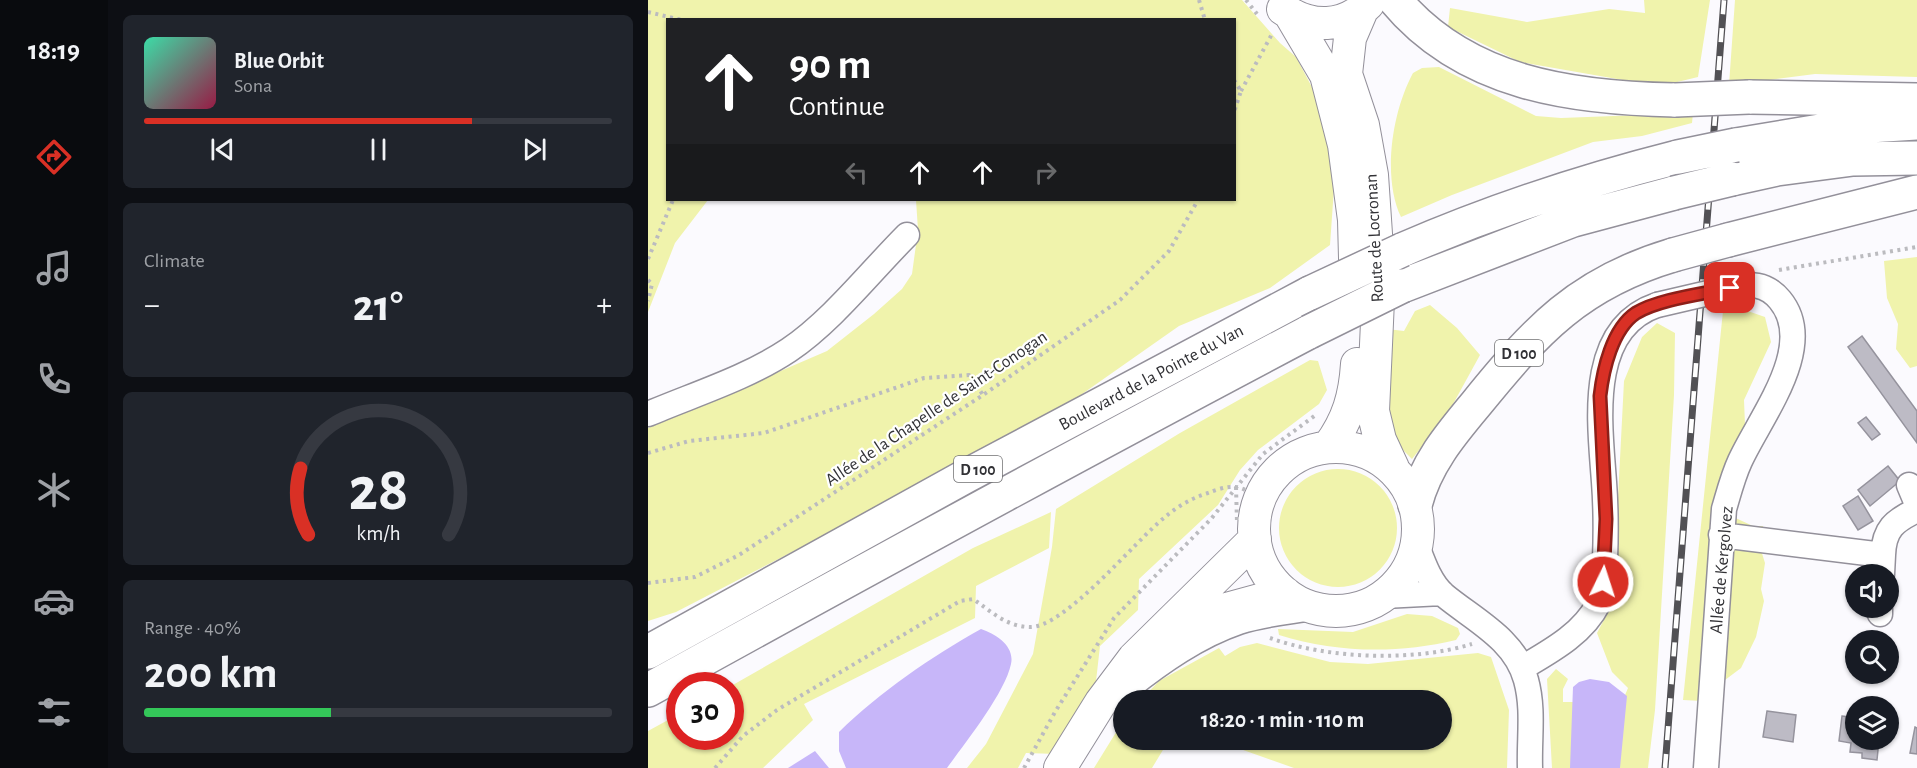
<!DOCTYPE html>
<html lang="en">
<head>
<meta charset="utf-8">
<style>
	body { margin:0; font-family:"Alegreya Sans",sans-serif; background:#20242c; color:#f1f3f6; height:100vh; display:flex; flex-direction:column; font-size:22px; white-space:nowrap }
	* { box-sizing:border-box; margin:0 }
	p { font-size:20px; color:#9ea1a6 }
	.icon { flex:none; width:33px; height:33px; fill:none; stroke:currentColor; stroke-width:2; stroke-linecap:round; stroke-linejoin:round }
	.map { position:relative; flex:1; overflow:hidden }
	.details { display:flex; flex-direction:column; gap:15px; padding:15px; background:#0d0f14; width:540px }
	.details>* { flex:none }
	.banner { position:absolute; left:18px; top:18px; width:570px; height:183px; border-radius:0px; box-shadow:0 2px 4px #0004; background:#202124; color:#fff; overflow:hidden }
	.controls { position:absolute; left:1197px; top:564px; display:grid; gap:12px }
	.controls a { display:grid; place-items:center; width:54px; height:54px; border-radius:50%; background:#171b24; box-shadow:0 2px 4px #0004; font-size:30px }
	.speed { position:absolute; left:18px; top:672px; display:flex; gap:12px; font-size:30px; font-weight:700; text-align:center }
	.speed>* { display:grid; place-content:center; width:78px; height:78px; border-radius:50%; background:#171b24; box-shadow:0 2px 4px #0004; line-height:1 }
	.speed .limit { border:9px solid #d22; background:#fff; color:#111 }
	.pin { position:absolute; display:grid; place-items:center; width:51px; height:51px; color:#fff; margin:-26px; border-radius:12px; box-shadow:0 3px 9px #0006 }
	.me { position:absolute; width:66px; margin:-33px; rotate:4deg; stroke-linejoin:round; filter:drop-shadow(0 0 4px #0008) }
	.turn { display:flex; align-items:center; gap:21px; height:126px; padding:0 24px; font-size:27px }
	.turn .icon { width:78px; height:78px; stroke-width:2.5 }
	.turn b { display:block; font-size:42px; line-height:51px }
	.lanes { display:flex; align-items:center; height:57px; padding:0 24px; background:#0003; justify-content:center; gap:30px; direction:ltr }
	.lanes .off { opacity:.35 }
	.big { font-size:45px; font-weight:700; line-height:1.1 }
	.details .widget { flex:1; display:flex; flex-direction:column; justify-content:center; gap:9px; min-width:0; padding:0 21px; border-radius:9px; background:#20242c }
	.details .dial { align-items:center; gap:0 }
	.dial svg { height:156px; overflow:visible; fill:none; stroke:#363941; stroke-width:7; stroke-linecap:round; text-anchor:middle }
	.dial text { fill:#f1f3f6; stroke:none }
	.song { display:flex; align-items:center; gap:18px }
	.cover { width:72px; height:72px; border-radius:9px; background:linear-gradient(135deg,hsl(160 70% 55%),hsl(340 70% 35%)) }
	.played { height:6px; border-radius:3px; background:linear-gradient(90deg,#d93025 70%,#363941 70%) }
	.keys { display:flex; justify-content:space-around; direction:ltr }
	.heat { display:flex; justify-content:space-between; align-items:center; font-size:33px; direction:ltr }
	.charge { height:9px; border-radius:4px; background:linear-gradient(90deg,#34c759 40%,#363941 0) }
	.trip { position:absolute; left:465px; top:690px; width:339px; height:60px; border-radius:30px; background:#171b24; box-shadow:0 2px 4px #0004; font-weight:700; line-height:60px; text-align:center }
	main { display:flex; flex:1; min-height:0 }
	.tabs { display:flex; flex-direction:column; width:108px; justify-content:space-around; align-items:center; background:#090b0e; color:#9ea1a6 }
	.tabs .icon { width:42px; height:42px }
	.tabs .active { color:#d93025 }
	.tabs b { font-size:27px; color:#f1f3f6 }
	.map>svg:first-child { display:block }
	.green { fill:#f0f3ac }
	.water { fill:#c7b6f9 }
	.building { fill:#bdbbc5; stroke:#95939d; stroke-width:1.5 }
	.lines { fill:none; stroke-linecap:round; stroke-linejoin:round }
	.minor-casing { stroke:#93909a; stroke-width:27 }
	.major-casing { stroke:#93909a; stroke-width:34 }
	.highway-casing { stroke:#93909a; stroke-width:36 }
	.path { stroke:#bbbbbf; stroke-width:4; stroke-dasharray:3 4.5; stroke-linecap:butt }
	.minor { stroke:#fff; stroke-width:24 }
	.major { stroke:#fff; stroke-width:32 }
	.highway { stroke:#fff; stroke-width:33 }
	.rail-casing { stroke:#525155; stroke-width:7 }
	.rail { stroke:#fff; stroke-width:4.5; stroke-dasharray:14; stroke-linecap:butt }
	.minor-bridge-casing { stroke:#93909a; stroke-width:27; stroke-linecap:butt }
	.highway-bridge-casing { stroke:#93909a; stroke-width:36; stroke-linecap:butt }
	.minor-bridge { stroke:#fff; stroke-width:24 }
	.highway-bridge { stroke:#fff; stroke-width:33 }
	.route-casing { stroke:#8d1f18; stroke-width:15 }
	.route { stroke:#d93025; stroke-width:10 }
	.labels { text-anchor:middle; stroke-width:4.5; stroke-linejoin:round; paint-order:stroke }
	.shield { fill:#fff; stroke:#707072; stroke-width:1.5 }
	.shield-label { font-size:16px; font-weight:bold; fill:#323236 }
	.street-label { font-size:18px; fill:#323236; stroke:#fff }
</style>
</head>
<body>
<main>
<nav class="tabs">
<b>18:19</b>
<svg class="icon active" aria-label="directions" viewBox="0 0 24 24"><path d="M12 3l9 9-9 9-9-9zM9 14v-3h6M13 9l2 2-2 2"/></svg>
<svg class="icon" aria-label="music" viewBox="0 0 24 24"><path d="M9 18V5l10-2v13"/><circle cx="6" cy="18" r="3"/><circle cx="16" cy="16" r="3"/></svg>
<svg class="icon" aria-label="phone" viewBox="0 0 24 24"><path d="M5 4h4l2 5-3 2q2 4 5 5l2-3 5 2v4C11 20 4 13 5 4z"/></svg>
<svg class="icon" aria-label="climate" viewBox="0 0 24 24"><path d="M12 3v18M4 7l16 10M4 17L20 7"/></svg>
<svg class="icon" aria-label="car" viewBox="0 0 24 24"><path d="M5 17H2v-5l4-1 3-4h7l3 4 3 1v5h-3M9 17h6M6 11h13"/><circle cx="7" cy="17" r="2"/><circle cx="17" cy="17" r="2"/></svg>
<svg class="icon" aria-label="filters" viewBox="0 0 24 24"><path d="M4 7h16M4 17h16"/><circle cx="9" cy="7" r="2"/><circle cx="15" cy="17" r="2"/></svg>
</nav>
<section class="details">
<div class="widget">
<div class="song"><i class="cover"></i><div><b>Blue Orbit</b><p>Sona</p></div></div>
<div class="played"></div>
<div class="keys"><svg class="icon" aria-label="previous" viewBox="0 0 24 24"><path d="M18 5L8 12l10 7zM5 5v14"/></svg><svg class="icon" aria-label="pause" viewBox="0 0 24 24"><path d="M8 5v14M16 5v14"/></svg><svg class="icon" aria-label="next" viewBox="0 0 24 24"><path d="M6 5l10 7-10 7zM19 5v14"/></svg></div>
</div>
<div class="widget"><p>Climate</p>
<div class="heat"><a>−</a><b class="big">21°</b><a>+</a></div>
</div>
<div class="widget dial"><svg viewBox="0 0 100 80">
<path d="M14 69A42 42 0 1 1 86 69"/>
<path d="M14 69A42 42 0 0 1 10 35" stroke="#d93025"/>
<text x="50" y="56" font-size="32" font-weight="700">28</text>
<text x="50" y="72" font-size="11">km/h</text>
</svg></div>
<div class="widget"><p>Range · 40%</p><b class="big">200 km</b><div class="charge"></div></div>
</section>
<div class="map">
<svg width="1269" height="768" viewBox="0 0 1269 768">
	<rect width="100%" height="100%" fill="#fbfafe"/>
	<path class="green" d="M 0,0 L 594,0 L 632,43 L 648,57 L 675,108 L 687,174 L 682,245 L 622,288 L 531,326 L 427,399 L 204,521 L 28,612 L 0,621 L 0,428 L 179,351 L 226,314 L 254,289 L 264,274 L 270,230 L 268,200 L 586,200 L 586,20 L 20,20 L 20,200 L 60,200 L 27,243 L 0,312 Z
		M 996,0 L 1062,0 L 1050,77 L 1021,84 L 992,83 L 872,62 L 800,27 L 802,8 L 879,22 L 961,9 L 997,13 Z
		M 1087,0 L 1269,0 L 1269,77 L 1167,74 L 1081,85 Z
		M 791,67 L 888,116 L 913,118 L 1045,113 L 1044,123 L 994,136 L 945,142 L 804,195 L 753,217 C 734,177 744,112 765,73 L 774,68 Z
		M 1269,257 L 1269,366 L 1262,368 L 1248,349 L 1250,324 L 1239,298 L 1236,261 Z
		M 782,305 L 809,328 L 832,355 L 799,415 L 764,459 L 751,446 L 738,418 L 739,329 L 756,331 L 767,311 Z
		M 1091,308 L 1117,317 L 1123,342 L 1096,400 L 1097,425 L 1088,446 L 1081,515 L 1105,526 L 1115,526 L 1112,547 L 1117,563 L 1113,589 L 1116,601 L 1108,637 L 1093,668 L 1077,680 L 1056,669 L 1054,701 L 1035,700 L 1075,311 Z
		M 1009,323 L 1027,333 L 1026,395 L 1007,710 L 1000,768 L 968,768 L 975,700 L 980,688 L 964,672 L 949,633 L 959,614 L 970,498 L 976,381 L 994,337 Z
		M 662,360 L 670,361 L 679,390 L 671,404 L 610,450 L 592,470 L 570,505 L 491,579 L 490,610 L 452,646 L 447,690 L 409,754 L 378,753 L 370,768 L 319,768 L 338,744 L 385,654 L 404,547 L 408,509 L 532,433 Z
		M631 528a59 59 0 1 1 118 0a59 59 0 1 1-118 0Z
		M 403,512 L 401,548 L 328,586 L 327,618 L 156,704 L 165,720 L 115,768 L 0,768 L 0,731 L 31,714 L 32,736 L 82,736 L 83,686 L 325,548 Z
		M 759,614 L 784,616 L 810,628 L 812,634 L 808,640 C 749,654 689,653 631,635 L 630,629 L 705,632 Z
		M 609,643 L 682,662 L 720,664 L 830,653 L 843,657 L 861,710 L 859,768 L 646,768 L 567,740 L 794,740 L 794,700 L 493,700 L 511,681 L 571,648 L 577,656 L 592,647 Z
		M 908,669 L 920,679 L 915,689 L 915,702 L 936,702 L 932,768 L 904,768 L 899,679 Z
		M 475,721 L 476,740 L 521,740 L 504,768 L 446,768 Z"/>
	<path class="water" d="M 333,629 C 348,634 367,646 363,664 C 357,693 317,743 299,768 L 198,768 L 191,751 L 191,732 C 232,692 283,657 333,629 Z
		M 942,679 L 961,682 L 979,696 L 972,768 L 922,768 L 925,687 L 931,682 Z
		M 167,751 L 181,768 L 140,768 Z"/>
	<path class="building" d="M 1214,336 L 1269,411 L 1269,443 L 1200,347 Z
		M 1218,417 L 1232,434 L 1224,440 L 1210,423 Z
		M 1240,466 L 1252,481 L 1222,506 L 1210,490 Z
		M 1210,496 L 1225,521 L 1210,530 L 1195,506 Z
		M 1119,711 L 1148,715 L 1145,742 L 1115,737 Z
		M 1194,716 L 1208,718 L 1208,740 L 1231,740 L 1229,760 L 1214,758 L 1214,753 L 1202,752 L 1203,743 L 1191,741 Z
		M 1267,727 L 1269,728 L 1269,754 L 1262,753 Z"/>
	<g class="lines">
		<g class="minor-casing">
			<path id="minor" d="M 0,414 C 47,394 99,378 141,350 C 184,321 222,272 259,235
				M 1261,485 L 1269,504
				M 1073,535 L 1235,555 L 1234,574
				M 769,546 C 775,562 782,583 796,595 C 826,620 867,639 878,680 C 886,709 881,738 882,768
				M 1235,555 C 1236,529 1246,521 1269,510
				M 736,596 L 794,593
				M 1232,614 L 1232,608
				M 874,668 C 901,652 935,634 950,604 C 956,592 957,574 957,560 C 958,534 958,508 956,482 C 952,424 938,329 1009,305
				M 479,689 C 513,662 550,636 591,622 C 615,614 641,612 665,608
				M 1058,768 L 1076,509 C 1081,492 1085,476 1092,461 C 1112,417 1170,346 1132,300 C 1118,283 1102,283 1082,288"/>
		</g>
		<g class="major-casing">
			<path id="major" d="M 635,9 C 663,29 696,28 720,4
				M 714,10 L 702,38 L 698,74 L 715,125 L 724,175 L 731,278 L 725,411 L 732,440 L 745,468
				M 642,14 L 678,75 L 696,145 L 706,220 L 708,296
				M 681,446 C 700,420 707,396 709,364
				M606 529a82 82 0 1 1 164 0a82 82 0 1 1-164 0Z
				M 526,638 L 568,612 L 637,593
				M 412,768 L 453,702 L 486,658 L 607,539"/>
		</g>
		<g class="highway-casing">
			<path id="highway" d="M 747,0 C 817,84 924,98 1027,100
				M 1101,97 L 1269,100
				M 1088,145 L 1190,128 L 1269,123
				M 1084,179 L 1129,169 L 1205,159 L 1269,158
				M 1080,240 L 1269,192
				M 754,250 C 844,211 935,181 1030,157
				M 754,286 L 925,220 L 1026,193
				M 767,505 C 777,465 802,435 828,404 C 888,330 931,283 1025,255
				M 0,652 L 318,476 L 662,293
				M 0,690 C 219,569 439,449 661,332"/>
		</g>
		<path class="path" d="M 551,0 L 557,20
			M 598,0 L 609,14
			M 0,12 L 34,20
			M 586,80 L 593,91 L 586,112
			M 593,91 L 624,34
			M 0,259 L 25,200
			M 1131,270 L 1269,247
			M 0,280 L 4,284 L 0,301
			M 0,453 L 41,441 L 116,433 L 276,378 L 321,375 L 335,395
			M 588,487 L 589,522
			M 0,583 L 47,577 L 91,555 L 335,395 L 472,300 L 521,251 L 550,200
			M 622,638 C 680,659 765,662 824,644
			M 67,768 L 95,736 L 129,710 L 312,601 L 325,599 C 343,611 357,626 381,627 C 416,629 487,541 517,517 C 530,506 544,498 560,493 C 568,490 578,486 587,487 C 595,487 605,495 612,498
			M 376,768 L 407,712 L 466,618 L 563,519 L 615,454 L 669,414"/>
		<use href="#minor" class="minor"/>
		<use href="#major" class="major"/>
		<use href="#highway" class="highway"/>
		<g class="rail-casing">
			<path id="rail" d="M 1017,768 L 1076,0"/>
		</g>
		<use href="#rail" class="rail"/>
		<g class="minor-bridge-casing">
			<path id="minor-bridge" d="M 1009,305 L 1082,288"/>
		</g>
		<g class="highway-bridge-casing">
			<path id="highway-bridge" d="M 1027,100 L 1101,97
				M 1030,157 L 1088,145
				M 1026,193 L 1084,179
				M 1025,255 L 1080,240
				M 662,293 L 754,250
				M 661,332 L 754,286"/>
		</g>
		<use href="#minor-bridge" class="minor-bridge"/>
		<use href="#highway-bridge" class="highway-bridge"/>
	</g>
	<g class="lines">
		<g class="route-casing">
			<path id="route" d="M 955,582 L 958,519 L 952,396 C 955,370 964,329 988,313 C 1011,299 1055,294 1082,288"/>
		</g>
		<use href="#route" class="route"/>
	</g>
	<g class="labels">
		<g class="shield">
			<rect x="847" y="340" width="48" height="26" rx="4.5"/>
			<rect x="306" y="456" width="48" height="26" rx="4.5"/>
		</g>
		<g class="shield-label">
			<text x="871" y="359">D 100</text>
			<text x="330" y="475">D 100</text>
		</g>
		<g class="street-label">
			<text transform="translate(726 238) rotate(-93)" y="6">Route de Locronan</text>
			<text transform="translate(503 377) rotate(-28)" y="6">Boulevard de la Pointe du Van</text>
			<text transform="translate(288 408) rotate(-34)" y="6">Allée de la Chapelle de Saint-Conogan</text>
			<text transform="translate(1073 570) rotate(-85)" y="6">Allée de Kergolvez</text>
		</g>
	</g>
</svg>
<div class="controls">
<a><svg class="icon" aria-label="sound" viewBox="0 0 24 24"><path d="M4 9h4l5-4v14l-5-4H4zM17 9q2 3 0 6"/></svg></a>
<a><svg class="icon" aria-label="search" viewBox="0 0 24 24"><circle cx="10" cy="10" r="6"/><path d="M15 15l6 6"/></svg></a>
<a><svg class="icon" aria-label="layers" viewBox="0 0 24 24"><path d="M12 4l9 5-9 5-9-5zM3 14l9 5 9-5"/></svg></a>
</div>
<div class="speed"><div class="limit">30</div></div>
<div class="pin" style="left:1082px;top:288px;background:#d93025"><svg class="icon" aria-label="arrive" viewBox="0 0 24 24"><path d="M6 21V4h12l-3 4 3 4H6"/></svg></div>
<svg class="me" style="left:955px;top:582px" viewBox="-20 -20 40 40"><circle r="17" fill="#d93025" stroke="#fff" stroke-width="3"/><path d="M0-11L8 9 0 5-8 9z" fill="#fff"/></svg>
<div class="trip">18:20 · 1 min · 110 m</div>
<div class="banner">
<div class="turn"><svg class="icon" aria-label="ahead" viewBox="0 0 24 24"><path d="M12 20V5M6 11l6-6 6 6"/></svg><div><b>90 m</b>Continue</div></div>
<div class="lanes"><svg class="icon off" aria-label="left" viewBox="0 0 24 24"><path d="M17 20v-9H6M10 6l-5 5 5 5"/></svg><svg class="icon" aria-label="ahead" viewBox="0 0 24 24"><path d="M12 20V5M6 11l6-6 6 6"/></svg><svg class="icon" aria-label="ahead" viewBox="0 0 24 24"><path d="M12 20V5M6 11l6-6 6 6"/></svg><svg class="icon off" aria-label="right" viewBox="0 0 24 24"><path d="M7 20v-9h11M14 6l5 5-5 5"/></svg></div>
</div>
</div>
</main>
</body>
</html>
